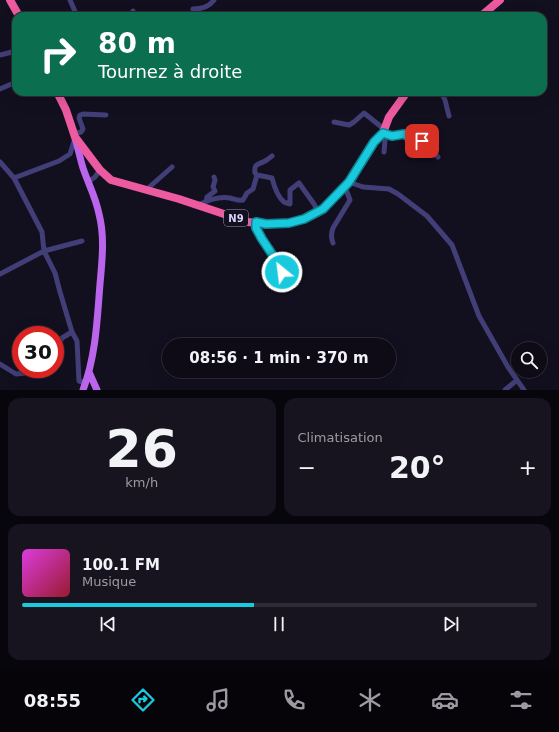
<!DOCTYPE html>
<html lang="fr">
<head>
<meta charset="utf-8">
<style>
	body { margin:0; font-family:"DejaVu Sans",sans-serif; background:#171420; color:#f1f3f6; height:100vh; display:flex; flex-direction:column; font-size:15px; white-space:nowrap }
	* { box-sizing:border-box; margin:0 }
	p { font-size:13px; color:#9b9ba1 }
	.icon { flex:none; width:22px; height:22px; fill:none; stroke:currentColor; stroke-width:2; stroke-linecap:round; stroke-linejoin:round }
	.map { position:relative; height:390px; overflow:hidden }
	.side { display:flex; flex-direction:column; gap:8px; padding:8px; background:#08060d; flex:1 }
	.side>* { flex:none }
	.banner { position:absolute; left:12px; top:12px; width:535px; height:84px; border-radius:12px; box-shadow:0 4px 16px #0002,0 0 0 1px #2e2b36; background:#0b6e4f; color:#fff; overflow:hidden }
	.buttons { position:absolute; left:511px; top:342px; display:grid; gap:8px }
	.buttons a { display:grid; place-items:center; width:36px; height:36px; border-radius:50%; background:#0e0b17; box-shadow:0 4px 16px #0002,0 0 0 1px #2e2b36; font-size:20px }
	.speed { position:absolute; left:12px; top:326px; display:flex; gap:8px; font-size:20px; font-weight:700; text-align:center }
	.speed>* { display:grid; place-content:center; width:52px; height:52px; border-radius:50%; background:#0e0b17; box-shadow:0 4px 16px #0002,0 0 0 1px #2e2b36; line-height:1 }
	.speed .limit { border:6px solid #d22; background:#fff; color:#111 }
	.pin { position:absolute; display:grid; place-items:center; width:34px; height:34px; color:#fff; margin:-17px; border-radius:8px; box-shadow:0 2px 6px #0006 }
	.me { position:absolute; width:44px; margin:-22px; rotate:331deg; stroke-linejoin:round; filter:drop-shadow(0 0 3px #0008) }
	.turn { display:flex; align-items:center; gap:14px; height:84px; padding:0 20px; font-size:18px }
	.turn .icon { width:52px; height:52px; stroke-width:2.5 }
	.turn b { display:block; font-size:28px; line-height:34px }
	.big { font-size:30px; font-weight:800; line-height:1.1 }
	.side .tile { flex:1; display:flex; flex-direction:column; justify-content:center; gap:6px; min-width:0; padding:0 14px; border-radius:12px; background:#171420 }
	.side .dial { align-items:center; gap:0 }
	.dial b { font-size:52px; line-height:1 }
	.song { display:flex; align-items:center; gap:12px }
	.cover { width:48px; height:48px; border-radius:6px; background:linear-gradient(135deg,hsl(300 70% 55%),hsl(350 70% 35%)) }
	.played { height:4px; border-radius:2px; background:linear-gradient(90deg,#19cade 45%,#2e2b36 45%) }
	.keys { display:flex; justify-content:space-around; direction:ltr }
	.heat { display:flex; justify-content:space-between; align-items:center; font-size:22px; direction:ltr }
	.side .tiles { flex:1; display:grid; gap:8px; grid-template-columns:1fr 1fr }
	.tile:last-child { grid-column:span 2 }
	.trip { position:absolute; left:162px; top:338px; width:234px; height:40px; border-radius:20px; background:#0e0b17; box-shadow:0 4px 16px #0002,0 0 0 1px #2e2b36; font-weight:800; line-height:40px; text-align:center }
	.menu { display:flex; height:64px; justify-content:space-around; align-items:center; background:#060409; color:#9b9ba1 }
	.menu .icon { width:28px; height:28px }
	.menu .active { color:#19cade }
	.menu b { font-size:18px; color:#f1f3f6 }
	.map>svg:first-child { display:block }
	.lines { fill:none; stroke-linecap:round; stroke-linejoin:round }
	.minor { stroke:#423f78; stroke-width:5 }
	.major { stroke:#bb65ed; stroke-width:7 }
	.highway { stroke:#ec5aa0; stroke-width:8 }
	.route-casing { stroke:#108390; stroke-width:10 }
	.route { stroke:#19cade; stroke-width:7 }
	.labels { text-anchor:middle; stroke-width:4; stroke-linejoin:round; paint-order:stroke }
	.shield { fill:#120f1f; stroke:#9c98b8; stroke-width:1 }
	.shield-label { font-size:10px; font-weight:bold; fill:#d7d2fa }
</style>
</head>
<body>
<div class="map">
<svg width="559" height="390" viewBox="0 0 559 390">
	<rect width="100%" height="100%" fill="#120f1f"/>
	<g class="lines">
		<path class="minor" d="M 70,0 L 77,16
			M 193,9 C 202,9 209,7 214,0
			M 133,11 L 134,16
			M 0,55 L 16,51
			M 0,89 L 16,82
			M 441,92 L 445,100 L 449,116
			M 334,122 L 349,125 L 354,122 L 364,113 L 384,129
			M 383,133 L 392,136 L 404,134 L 415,142 L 422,141 L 438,157
			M 383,133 L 385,140 L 384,152
			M 74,134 L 81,132 L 83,129 L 79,118 L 80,115 L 83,114 L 106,115
			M 272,156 C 269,158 267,161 263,162 C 257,165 254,164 255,173 L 257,175 L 272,178 C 274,186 278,197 284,202 C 285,203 288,203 290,204 L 290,190 L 299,183 L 314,204 L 318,212
			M 0,162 L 14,178 L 42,232 L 44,251 L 55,273 L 60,292 L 72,332 L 77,341 L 79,381 L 86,383
			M 14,178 L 59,161 L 70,154 L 75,138
			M 88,182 L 95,177 L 100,170
			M 349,182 L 363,187 L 389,189 L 398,194 L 427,216 L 452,245 L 479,316 L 508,367 L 524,390
			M 146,190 L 172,167
			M 206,201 L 207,197 L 215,191 L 213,187 L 215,180 L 214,177
			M 198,205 C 208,200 219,196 230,198 C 235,199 238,201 243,200 L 247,193 L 253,189 L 257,175
			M 256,222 C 256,224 256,228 256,229 C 260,239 275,261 283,267 L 282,272 L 272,283
			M 333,243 C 331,238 331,233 333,228 L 350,200 L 347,192 L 344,188
			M 0,274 L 44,251 L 82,241
			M 55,353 L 62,338 L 72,332
			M 0,364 L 16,374 L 36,372 L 40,369
			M 505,390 L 517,380"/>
		<path class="major" d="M 75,138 C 78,148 80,158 83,168 C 88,183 96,198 99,214 C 105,237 102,261 100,284 C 97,321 96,355 83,390
			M 89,372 L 97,390"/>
		<path class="highway" d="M 10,0 L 19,16
			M 481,16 L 500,0
			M 57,92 L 66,110 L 75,137 L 100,170 L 111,180 L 179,199 L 248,222 L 266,224 L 289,223 L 304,219 L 323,209 L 349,182 L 374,142 L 383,133 L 389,117 L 407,92"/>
	</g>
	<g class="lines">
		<g class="route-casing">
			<path id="route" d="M 282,272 L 283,267 L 278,263 L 262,239 L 256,228 L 256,222 L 266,224 L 289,223 L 304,219 L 323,209 L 349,182 L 374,142 L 383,133 L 392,136 L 404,134 L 415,142 L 422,141"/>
		</g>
		<use href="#route" class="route"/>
	</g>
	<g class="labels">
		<rect class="shield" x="224" y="210" width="24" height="16" rx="3"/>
		<g class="shield-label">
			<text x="236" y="222">N9</text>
		</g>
	</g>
</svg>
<div class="buttons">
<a><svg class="icon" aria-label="search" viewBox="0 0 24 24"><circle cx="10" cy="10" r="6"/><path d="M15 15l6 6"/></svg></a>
</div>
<div class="speed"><div class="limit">30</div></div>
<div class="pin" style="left:422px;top:141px;background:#d93025"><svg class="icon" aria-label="arrive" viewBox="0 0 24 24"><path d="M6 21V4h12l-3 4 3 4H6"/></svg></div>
<svg class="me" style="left:282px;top:272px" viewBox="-20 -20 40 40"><circle r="17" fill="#19cade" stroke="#fff" stroke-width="3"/><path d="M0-11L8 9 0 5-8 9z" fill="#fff"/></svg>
<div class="trip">08:56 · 1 min · 370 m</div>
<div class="banner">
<div class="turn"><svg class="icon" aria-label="right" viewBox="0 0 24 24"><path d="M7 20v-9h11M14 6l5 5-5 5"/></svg><div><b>80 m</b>Tournez à droite</div></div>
</div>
</div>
<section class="side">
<div class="tiles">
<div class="tile dial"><b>26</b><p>km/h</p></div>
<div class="tile"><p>Climatisation</p>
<div class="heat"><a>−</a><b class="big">20°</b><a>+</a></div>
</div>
<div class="tile">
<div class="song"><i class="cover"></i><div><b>100.1 FM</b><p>Musique</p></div></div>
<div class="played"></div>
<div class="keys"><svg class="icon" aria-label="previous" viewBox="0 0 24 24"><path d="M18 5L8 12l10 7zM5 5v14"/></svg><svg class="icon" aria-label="pause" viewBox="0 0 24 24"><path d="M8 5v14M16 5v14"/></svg><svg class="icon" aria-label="next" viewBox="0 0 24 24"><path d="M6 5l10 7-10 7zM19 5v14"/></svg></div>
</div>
</div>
</section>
<nav class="menu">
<b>08:55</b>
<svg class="icon active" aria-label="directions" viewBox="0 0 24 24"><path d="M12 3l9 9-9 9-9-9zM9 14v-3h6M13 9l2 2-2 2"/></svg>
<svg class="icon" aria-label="music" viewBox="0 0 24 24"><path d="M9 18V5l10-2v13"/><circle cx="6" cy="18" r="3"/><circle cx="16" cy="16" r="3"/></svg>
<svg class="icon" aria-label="phone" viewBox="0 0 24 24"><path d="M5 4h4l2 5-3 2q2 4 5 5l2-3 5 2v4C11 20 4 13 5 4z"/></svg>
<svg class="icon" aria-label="climate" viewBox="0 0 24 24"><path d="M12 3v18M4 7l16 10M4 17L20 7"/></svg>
<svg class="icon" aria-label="car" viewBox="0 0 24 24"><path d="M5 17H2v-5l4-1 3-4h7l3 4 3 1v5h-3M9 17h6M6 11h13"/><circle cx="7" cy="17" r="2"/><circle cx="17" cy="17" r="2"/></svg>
<svg class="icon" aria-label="filters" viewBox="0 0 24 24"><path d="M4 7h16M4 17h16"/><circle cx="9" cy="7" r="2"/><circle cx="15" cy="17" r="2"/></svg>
</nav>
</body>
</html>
